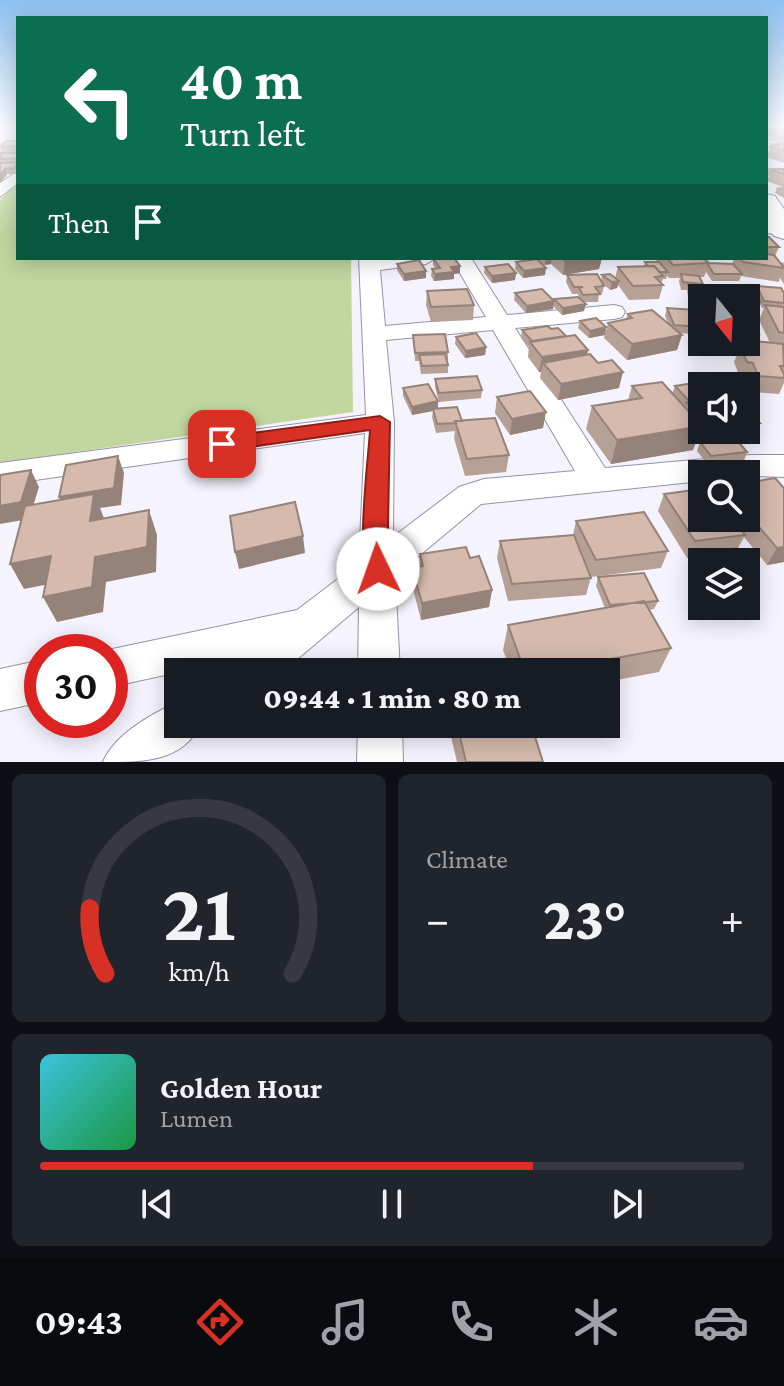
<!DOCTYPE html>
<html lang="en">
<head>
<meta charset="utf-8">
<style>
	body { margin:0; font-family:"Crimson Pro",serif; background:#20242c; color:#f1f3f6; height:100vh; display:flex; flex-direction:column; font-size:30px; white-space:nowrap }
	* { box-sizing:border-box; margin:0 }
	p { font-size:26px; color:#9ea1a6 }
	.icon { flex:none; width:44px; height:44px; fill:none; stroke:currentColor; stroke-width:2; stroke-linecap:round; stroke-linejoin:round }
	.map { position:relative; height:762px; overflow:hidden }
	.panel { display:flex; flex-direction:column; gap:12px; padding:12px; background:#0d0f14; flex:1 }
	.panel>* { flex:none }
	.hud { position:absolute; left:16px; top:16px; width:752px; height:244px; border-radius:0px; box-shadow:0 4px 20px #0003; background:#0b6e4f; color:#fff; overflow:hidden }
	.needle { width:52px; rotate:162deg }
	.controls { position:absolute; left:688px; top:284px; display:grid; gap:16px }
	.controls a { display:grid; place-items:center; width:72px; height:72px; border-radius:0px; background:#171b24; box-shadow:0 4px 20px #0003; font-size:40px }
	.speed { position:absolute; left:24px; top:634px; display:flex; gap:16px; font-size:40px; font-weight:700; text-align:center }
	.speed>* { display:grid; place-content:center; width:104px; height:104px; border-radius:50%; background:#171b24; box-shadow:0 4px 20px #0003; line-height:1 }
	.speed .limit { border:12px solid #d22; background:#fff; color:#111 }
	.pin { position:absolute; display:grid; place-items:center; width:68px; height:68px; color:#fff; margin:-34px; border-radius:16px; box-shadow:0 4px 12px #0006 }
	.me { position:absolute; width:88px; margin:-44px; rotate:357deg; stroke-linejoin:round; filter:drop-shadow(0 0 6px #0008) }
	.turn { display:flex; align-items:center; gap:28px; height:168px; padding:0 32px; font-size:36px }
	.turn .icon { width:104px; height:104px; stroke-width:2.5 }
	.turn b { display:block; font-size:56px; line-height:68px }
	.then { display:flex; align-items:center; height:76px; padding:0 32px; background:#0003; gap:16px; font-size:30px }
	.big { font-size:60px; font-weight:800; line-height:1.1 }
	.panel .card { flex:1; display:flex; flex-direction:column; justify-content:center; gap:12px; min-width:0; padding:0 28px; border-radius:12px; background:#20242c }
	.panel .dial { align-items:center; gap:0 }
	.dial svg { height:208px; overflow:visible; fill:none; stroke:#363941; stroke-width:7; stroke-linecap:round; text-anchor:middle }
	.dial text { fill:#f1f3f6; stroke:none }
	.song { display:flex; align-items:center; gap:24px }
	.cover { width:96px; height:96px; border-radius:12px; background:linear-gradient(135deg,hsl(190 70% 55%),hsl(140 70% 35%)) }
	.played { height:8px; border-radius:4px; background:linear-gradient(90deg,#d93025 70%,#363941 70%) }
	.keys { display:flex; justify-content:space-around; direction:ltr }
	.heat { display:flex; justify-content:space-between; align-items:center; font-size:44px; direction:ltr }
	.panel .tiles { flex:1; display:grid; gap:12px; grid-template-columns:1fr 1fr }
	.card:last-child { grid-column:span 2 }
	.trip { position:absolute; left:164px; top:658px; width:456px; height:80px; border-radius:0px; background:#171b24; box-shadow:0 4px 20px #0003; font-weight:800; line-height:80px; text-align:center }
	.dock { display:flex; height:128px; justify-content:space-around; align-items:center; background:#090b0e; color:#9ea1a6 }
	.dock .icon { width:56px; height:56px }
	.dock .selected { color:#d93025 }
	.dock b { font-size:36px; color:#f1f3f6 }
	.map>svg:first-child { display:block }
	.green { fill:#c1d79f }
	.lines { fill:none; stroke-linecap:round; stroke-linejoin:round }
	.minor-casing { stroke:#9692aa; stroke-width:2 }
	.trunk-casing { stroke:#9692aa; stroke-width:2 }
	.minor { fill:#fff; fill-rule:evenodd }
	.trunk { fill:#fff; fill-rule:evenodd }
	.wall { fill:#b7a095 }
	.shaded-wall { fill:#958279 }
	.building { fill:#d5baad; stroke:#958279; stroke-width:2 }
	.route { fill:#d93025; stroke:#8d1f18; stroke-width:2 }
</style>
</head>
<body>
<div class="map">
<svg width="784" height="762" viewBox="0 0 784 762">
	<rect width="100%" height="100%" fill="#f5f3fe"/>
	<path class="green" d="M 18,182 L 18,258 L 351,258 L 353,412 L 0,463 L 0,200 Z"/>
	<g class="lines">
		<g class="minor-casing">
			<path id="minor" d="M 766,138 L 784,144 L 784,152 L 766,146 Z
				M 18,171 L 18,183 L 0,197 L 0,183 Z
				M 766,223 L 784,225 L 784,235 L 766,233 Z
				M 359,258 L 436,258 L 426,264 L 380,270 L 385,326 L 486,317 L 451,258 L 471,258 L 507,315 L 614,305 L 622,307 L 625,312 L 622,317 L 614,319 L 515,328 L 605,468 L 750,455 L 784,455 L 784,477 L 702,474 L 702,481 L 481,504 L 395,576 L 400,672 L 358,672 L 359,607 L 282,672 L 229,672 L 234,660 L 110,687 L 110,652 L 98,652 L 297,610 L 359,563 L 365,433 L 0,485 L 0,463 L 366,415 ZM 493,330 L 575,471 L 484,479 L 459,487 L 393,537 L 394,422 L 386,340 Z
				M 42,660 L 42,702 L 0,711 L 0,669 Z
				M 178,702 L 178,724 L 201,724 C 182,762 144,762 103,762 C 114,735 151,714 178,702 Z
				M 358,724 L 402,724 L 403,762 L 357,762 Z"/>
		</g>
		<g class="trunk-casing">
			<path id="trunk" d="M 766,194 L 775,196 L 784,209 L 784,239 L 774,236 L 766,224 Z"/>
		</g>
		<use href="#minor" class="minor"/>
		<use href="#trunk" class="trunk"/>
	</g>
	<path class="wall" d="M 766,127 L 784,127 L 784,142 L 767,136 L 768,132 L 766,133 Z
		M 18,141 L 18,152 L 1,152 L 0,146 Z
		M 784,143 L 784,163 L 767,157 L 770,146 Z
		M 0,153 L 18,153 L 18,172 L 16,174 L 7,174 L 0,183 Z
		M 768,168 L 784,168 L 784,198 L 775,193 L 777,187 L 783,187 L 767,181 L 769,176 L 766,174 Z
		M 766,237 L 779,247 L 775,256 L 780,262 L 784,263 L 784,284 L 780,278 L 779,282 L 741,276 L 739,281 L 712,281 L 706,272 L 704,277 L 700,277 L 703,284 L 702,286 L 717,293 L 734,294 L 735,291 L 755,293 L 757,286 L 784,293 L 784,383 L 779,394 L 752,392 L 746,379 L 740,378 L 734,362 L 740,348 L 714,346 L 712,342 L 746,342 L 746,310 L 759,334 L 756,341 L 770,343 L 759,320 L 764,308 L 762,308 L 760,304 L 758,309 L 746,308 L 746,298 L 702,298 L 702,332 L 701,331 L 700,335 L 681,333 L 677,350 L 627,360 L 604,338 L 608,323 L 626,319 L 628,314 L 668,323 L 665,316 L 667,308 L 692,309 L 694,303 L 689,302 L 687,290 L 681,290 L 679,281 L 680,278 L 669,278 L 667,276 L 666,279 L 663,279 L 661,283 L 663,285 L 659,299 L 629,300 L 618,285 L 617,288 L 610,290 L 602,283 L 604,286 L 602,294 L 599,294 L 598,302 L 584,302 L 584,311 L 562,315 L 553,306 L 553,309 L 526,313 L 514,300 L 515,293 L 554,301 L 554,299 L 579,298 L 578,294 L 572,294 L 566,282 L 567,275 L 601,282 L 602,275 L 615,278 L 618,267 L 644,266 L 645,262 L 656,262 L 657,258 L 703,258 L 709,263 L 732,264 L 734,259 L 726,258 L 766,258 Z
		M 433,258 L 460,266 L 460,273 L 454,274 L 454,279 L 434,281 L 431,276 L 432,269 L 436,269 L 433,265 Z
		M 537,258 L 602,258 L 599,269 L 563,275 L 551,264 L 545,265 Z
		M 516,262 L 545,275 L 523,278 L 515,269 Z
		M 397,264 L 426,271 L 426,278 L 404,281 L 397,270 Z
		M 485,267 L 516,273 L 515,280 L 492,283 L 484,273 Z
		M 427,291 L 474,305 L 473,320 L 431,322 L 426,305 Z
		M 580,321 L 606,327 L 605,335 L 589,338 L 578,328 Z
		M 551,329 L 566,336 L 588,350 L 587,355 L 619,388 L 558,400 L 540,378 L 541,372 L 539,372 L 528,357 L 529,347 L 521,338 L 522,330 Z
		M 413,335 L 448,352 L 448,360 L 447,360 L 448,365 L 448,373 L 421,374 L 419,361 L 415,361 Z
		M 456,337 L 486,347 L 485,355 L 465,358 L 455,344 Z
		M 435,379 L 482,390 L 481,398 L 439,402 L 435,387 Z
		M 632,386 L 672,394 L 675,386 L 702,386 L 702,430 L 746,430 L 746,409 L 760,423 L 753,440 L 738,442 L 747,452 L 744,461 L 708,465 L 697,451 L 700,442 L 697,439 L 693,450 L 611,464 L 586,429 L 592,406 L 628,400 Z
		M 403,388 L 462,421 L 509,455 L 506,472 L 465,476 L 454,438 L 455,431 L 436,433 L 432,417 L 433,411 L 412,415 L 403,396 Z
		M 497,397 L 543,428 L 510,435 L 495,413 Z
		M 746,483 L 784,562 L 767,565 L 744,537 L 738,548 L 757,574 L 752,582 L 746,583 L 746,562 L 713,562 L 712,560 L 714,555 L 687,558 L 658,511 L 664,494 L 702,518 L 746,518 Z
		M 576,521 L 668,551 L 661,568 L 591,577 L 586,595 L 508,601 L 497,558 L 500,541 L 573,535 Z
		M 420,554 L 470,558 L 492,590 L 489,607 L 421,620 L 412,585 L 412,568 L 419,567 Z
		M 598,577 L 658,601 L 654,609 L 649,610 L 671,648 L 659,672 L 606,682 L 606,672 L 473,672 L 509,666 L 503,650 L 508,625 L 605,608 L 596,586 Z
		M 448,724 L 531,724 L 543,762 L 457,762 Z"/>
	<path class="shaded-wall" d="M 784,127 L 784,131 L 768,131 L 766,133 L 766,128 Z
		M 5,169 L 7,174 L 0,183 L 0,175 Z
		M 546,258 L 552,258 L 551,264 L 545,265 Z
		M 588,258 L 602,258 L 599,269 L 563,275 L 565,261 Z
		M 460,266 L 460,273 L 454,274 L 454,279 L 434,281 L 435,274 L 451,267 Z
		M 546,268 L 545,275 L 523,278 L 524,271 Z
		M 426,271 L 426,278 L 404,281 L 404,274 Z
		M 516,273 L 515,280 L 492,283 L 492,276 Z
		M 619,281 L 617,288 L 610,290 L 612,282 Z
		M 554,301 L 553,309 L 526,313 L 527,306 Z
		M 586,304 L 584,311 L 562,315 L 563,308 Z
		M 606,327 L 605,335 L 589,338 L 590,331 Z
		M 682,335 L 677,350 L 627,360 L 632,344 Z
		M 486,347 L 485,355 L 465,358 L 466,351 Z
		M 588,350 L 585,365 L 543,363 L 541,372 L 539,372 L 542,357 Z
		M 623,372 L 619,388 L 558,400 L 561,384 Z
		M 438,401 L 438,410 L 412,415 L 412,407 Z
		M 546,412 L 543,428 L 510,435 L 512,419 Z
		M 702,426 L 693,450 L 611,464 L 617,440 Z
		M 118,456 L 124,473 L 121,505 L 100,508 L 104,518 L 101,546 L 66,514 L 59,497 Z
		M 31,470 L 39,487 L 29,519 L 0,524 L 0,506 Z
		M 149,510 L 157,535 L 156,572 L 106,582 L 103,612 L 57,622 L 43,597 L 95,557 Z
		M 303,536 L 305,553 L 239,569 L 235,552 Z
		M 784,547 L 784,562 L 767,565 L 777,548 Z
		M 51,556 L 64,581 L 24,589 L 10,564 Z
		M 492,590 L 489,607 L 421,620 L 422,603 Z"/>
	<path class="building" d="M 784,130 L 784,136 L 768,131 Z
		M 6,141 L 18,141 L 18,146 L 0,147 Z
		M 784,143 L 784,151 L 770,146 L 778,145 L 776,144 Z
		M 0,153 L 18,153 L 18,158 L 0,159 L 2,155 L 0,156 Z
		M 18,162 L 14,168 L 5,169 L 0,175 L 0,163 Z
		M 784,169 L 784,174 L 771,170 Z
		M 766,237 L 769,237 L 779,247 L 766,247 Z
		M 766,254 L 774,255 L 784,268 L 743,262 L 740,258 L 766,258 Z
		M 433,258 L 454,258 L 460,266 L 451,267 L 454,272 L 435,274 L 432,269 L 440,268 Z
		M 561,258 L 588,258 L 565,261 Z
		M 667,258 L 703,258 L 709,263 L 673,265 Z
		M 537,259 L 546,268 L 524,271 L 516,262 Z
		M 419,260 L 426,271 L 404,274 L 397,264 Z
		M 645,262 L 659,262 L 668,272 L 660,272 L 654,266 L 648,266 Z
		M 709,263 L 733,264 L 742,274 L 714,274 L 708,265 Z
		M 508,264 L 516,273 L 492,276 L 485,267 Z
		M 654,266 L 663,276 L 655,277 L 663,285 L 633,286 L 618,267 Z
		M 597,274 L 604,286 L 595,287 L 600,294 L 583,295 L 579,288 L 583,287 L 574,287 L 567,275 Z
		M 610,274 L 619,281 L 612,282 L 602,275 Z
		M 681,274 L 699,276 L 703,284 L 683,282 Z
		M 688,285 L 715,288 L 717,293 L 701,292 L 699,295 L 692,295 Z
		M 757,286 L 781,288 L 784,293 L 784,303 L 764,301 Z
		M 467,289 L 474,305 L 431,307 L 427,291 Z
		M 542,289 L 554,301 L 527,306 L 515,293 Z
		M 735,291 L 755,293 L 761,302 L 746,301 L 746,298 L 739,298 Z
		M 701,292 L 737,294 L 739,298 L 702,298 L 702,306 L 697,295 L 703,295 Z
		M 578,297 L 586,304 L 563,308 L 554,299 Z
		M 765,305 L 784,307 L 784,333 L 779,332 Z
		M 667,308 L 694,310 L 702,327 L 674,325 Z
		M 652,310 L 682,335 L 632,344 L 608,323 L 632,318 L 628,314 Z
		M 746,310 L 759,334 L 746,333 Z
		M 596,318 L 606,327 L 590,331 L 580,321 Z
		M 548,326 L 551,329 L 558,328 L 566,336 L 532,341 L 522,330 Z
		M 476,333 L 486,347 L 466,351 L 456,337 Z
		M 445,334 L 448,352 L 415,353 L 413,335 Z
		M 575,335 L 588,350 L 542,357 L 530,342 Z
		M 754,341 L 783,344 L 784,366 L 780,366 L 784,374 L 784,378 L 758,376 L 753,363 L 747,362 L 740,347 L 757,348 Z
		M 445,354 L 448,365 L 422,366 L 419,355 Z
		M 590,354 L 598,363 L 612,360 L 623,372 L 561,384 L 543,363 Z
		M 477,376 L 482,390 L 439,393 L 435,379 Z
		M 707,381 L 712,386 L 702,386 L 702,400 L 690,402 L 675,386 Z
		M 662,382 L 702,426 L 617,440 L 592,406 L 642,398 L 632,386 Z
		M 428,384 L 438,401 L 412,407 L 403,388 Z
		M 530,391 L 546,412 L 512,419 L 497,397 Z
		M 702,400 L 702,421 L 686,402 Z
		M 457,407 L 462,421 L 455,421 L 456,423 L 437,424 L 433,409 Z
		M 746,409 L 760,423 L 746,425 Z
		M 495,418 L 509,455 L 467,459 L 455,421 Z
		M 735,438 L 747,452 L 711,456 L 700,442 Z
		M 118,456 L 114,488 L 59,497 L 66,465 Z
		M 31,470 L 21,502 L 0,506 L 0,475 Z
		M 775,478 L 784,488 L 784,547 L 777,548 L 746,512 L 746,483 Z
		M 702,489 L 702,518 L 732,518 L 745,535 L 695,541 L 664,494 Z
		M 94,494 L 90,521 L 149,510 L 147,547 L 95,557 L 92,587 L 43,597 L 51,556 L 10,564 L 25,506 Z
		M 295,502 L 303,536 L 235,552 L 230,516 Z
		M 644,512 L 668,551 L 596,560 L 576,521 Z
		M 574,535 L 591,578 L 512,584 L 500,541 Z
		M 466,547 L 470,558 L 479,556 L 492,590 L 422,603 L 412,568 L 423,566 L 420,554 Z
		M 737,548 L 757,574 L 746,575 L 746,562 L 724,562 L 716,551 Z
		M 644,573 L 658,601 L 610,605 L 598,577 Z
		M 644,601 L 671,648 L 539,672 L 525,672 L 508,625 Z
		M 511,666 L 513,672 L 473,672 Z
		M 457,724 L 531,724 L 543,762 L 466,762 Z"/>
	<linearGradient id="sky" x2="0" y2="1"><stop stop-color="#8dc1f0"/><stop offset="0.54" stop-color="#fafaff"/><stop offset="1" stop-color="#fafaff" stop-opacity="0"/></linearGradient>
	<rect width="784" height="234" fill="url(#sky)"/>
	<path class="route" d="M 380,416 L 390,422 L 388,525 L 391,569 L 387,577 L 378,580 L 369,577 C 356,549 368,464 370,430 L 222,451 L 212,444 L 222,437 Z"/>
</svg>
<div class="controls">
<a><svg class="needle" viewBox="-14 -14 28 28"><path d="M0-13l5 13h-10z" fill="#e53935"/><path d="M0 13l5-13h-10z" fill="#9ea1a6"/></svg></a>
<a><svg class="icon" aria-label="sound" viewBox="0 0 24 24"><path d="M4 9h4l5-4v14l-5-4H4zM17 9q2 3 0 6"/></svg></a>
<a><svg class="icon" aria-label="search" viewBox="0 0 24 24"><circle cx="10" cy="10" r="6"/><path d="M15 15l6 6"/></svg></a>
<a><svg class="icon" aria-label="layers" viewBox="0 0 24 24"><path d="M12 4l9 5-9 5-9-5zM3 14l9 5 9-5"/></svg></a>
</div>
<div class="speed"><div class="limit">30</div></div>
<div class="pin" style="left:222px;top:444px;background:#d93025"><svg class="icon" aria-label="arrive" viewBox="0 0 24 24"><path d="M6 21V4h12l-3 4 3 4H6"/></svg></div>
<svg class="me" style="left:378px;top:569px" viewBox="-20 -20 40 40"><circle r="19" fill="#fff"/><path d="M0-13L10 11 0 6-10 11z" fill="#d93025"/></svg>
<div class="trip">09:44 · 1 min · 80 m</div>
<div class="hud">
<div class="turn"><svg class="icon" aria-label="left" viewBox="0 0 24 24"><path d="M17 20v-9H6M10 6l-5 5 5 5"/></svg><div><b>40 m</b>Turn left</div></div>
<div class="then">Then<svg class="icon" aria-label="arrive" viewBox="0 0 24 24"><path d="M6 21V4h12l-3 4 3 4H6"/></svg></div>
</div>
</div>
<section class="panel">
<div class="tiles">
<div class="card dial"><svg viewBox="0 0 100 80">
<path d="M14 69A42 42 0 1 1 86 69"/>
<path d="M14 69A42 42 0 0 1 8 44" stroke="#d93025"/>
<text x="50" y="56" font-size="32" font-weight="700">21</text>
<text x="50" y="72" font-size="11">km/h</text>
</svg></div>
<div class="card"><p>Climate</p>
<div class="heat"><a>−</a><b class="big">23°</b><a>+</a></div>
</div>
<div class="card">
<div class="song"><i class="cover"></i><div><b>Golden Hour</b><p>Lumen</p></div></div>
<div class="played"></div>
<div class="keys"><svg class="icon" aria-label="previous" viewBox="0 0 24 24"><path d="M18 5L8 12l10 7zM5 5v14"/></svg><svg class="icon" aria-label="pause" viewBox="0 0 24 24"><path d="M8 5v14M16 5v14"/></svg><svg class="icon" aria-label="next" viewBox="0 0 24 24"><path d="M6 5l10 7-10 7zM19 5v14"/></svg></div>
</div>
</div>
</section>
<nav class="dock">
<b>09:43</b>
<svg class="icon selected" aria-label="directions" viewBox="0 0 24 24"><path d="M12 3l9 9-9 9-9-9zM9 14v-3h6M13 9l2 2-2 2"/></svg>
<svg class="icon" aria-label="music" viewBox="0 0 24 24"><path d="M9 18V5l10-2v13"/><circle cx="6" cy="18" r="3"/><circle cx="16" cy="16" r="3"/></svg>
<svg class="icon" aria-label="phone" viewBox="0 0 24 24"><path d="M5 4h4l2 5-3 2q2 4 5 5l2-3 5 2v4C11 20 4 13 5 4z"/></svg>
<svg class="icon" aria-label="climate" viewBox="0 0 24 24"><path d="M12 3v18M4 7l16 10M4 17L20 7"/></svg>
<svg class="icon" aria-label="car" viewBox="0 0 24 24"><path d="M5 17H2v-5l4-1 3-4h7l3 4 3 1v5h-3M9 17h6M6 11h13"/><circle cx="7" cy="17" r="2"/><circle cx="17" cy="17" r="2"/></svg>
</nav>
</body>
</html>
